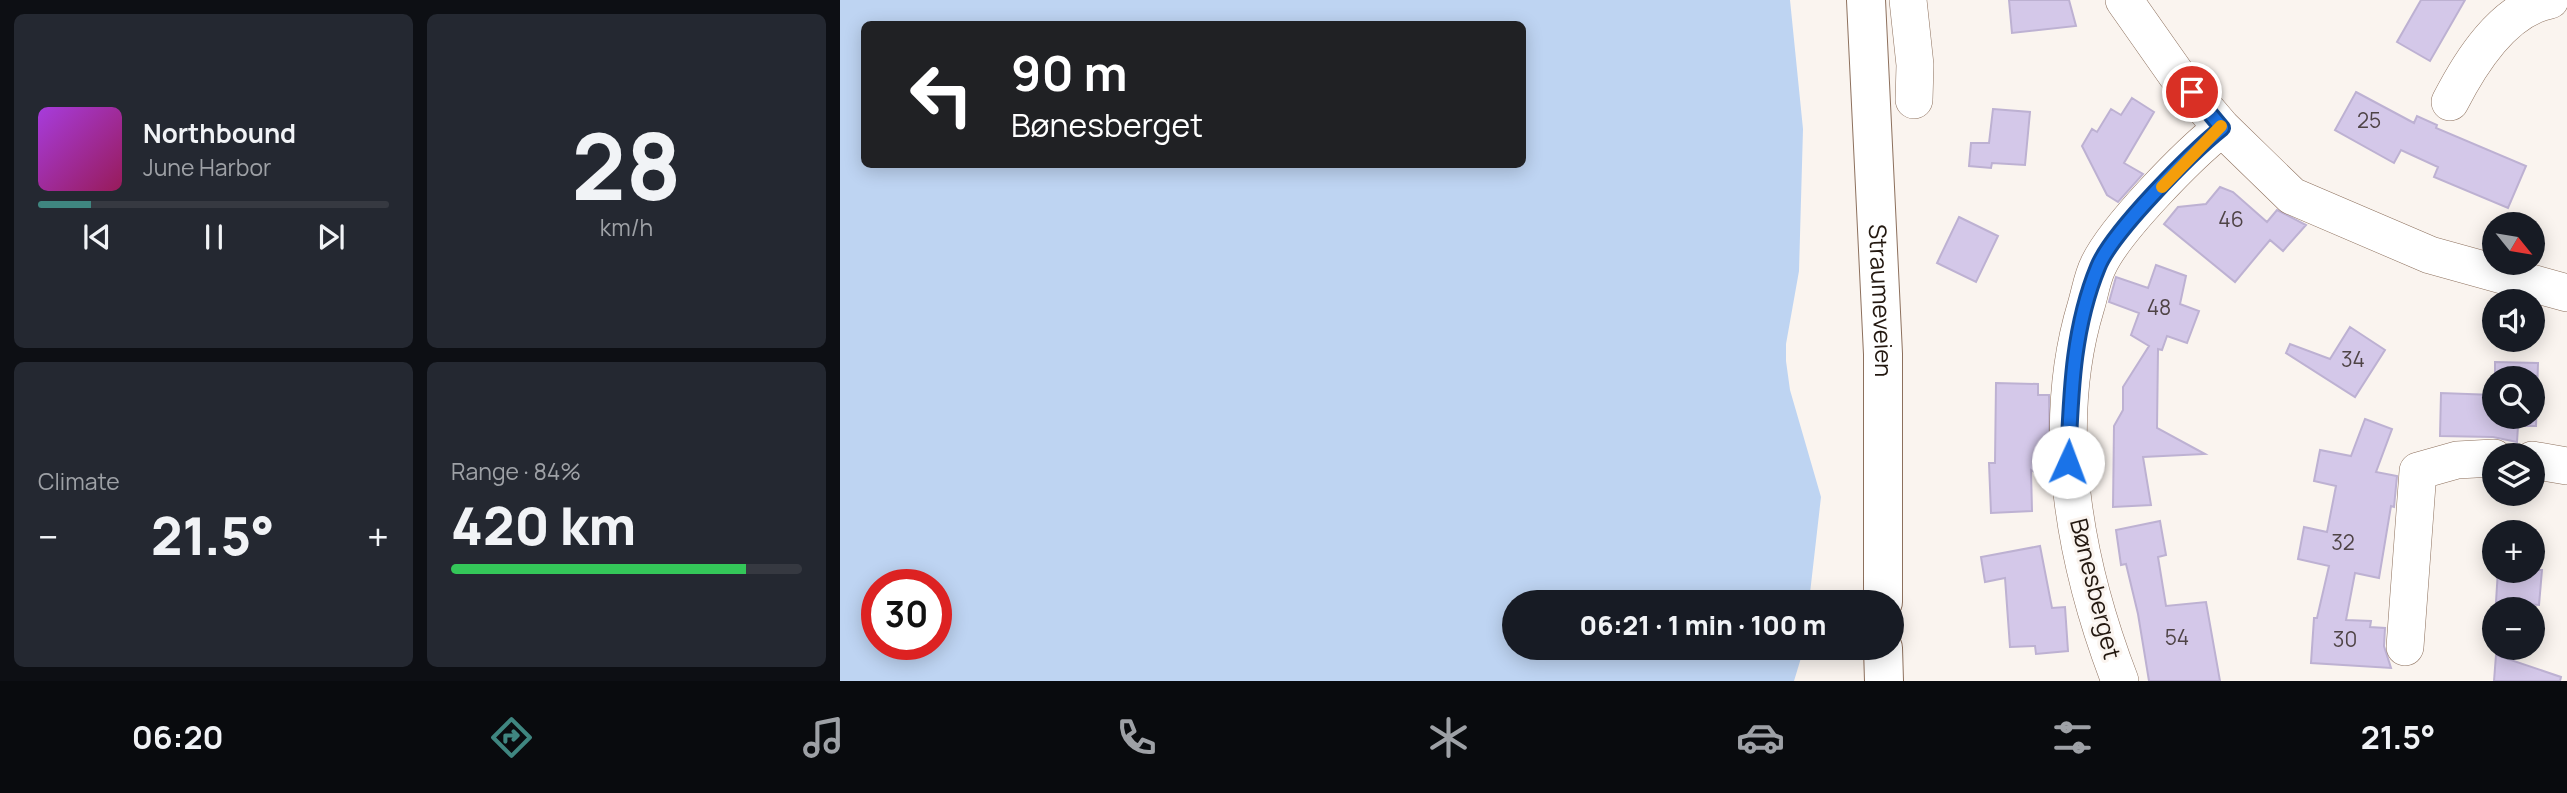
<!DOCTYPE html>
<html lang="en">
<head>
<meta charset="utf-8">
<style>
	body { margin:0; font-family:Manrope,sans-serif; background:#242831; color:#f1f3f6; height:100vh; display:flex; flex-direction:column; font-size:26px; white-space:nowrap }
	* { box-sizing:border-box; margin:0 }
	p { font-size:23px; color:#9ea1a6 }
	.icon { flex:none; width:38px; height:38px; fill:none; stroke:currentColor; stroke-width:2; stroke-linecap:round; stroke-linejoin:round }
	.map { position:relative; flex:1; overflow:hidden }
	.drawer { display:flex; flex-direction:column; gap:14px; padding:14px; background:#0d0f14; width:840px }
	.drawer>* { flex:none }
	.top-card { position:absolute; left:21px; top:21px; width:665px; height:147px; border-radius:10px; box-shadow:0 4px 18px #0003; background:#202124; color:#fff; overflow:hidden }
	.needle { width:46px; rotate:120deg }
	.controls { position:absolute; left:1642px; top:212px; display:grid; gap:14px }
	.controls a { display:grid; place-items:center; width:63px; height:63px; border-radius:50%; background:#171b24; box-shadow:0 4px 18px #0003; font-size:35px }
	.speed { position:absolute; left:21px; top:569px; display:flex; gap:14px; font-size:35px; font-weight:700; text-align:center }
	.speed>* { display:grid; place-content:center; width:91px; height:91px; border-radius:50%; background:#171b24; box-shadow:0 4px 18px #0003; line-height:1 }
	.speed .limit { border:10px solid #d22; background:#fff; color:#111 }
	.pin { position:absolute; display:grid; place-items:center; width:60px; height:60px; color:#fff; margin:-30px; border:4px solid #fff; border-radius:50%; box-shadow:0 2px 7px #0007 }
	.me { position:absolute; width:77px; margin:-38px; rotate:2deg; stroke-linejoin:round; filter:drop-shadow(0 0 5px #0008) }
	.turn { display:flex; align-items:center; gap:24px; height:147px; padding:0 35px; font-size:32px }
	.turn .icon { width:91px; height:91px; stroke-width:2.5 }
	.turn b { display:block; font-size:49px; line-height:60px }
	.big { font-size:52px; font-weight:800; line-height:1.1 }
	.drawer .widget { flex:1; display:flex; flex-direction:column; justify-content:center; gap:10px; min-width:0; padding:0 24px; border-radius:10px; background:#242831 }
	.drawer .dial { align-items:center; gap:0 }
	.dial b { font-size:91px; line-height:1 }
	.song { display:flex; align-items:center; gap:21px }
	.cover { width:84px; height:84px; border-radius:10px; background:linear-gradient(135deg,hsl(280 70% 55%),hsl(330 70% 35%)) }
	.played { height:7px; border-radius:4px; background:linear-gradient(90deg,#3f8680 15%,#363941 15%) }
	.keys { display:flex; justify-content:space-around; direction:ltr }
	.heat { display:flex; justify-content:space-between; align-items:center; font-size:38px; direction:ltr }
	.charge { height:10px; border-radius:5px; background:linear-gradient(90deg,#34c759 84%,#363941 0) }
	.drawer .tiles { flex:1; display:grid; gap:14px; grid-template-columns:repeat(2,1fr) }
	.trip { position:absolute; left:662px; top:590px; width:402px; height:70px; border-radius:35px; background:#171b24; box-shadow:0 4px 18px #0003; font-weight:800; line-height:70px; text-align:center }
	.dock { display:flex; height:112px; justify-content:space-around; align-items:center; background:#090b0e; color:#9ea1a6 }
	.dock .icon { width:49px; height:49px }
	.dock .on { color:#3f8680 }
	.dock b { font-size:32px; color:#f1f3f6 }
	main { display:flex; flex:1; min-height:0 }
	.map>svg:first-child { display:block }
	.water { fill:#bed4f2; fill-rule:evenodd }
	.building { fill:#d4c8e9; stroke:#bdb1d2; stroke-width:2 }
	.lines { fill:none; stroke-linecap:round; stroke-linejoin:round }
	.minor-casing { stroke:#8d705d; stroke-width:38 }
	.major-casing { stroke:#8d705d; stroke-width:40 }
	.minor { stroke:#fff; stroke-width:37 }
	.major { stroke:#fff; stroke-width:38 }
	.route-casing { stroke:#114b97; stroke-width:18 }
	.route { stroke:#1a73e8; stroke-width:12 }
	.slow { stroke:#f59e0b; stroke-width:12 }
	.labels { text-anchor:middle; stroke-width:6; stroke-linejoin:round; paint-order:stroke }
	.number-label { font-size:21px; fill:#4f4446 }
	.street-label { font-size:24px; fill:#231810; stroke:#faf4ef }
</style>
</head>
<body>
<main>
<section class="drawer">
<div class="tiles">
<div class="widget">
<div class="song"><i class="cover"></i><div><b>Northbound</b><p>June Harbor</p></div></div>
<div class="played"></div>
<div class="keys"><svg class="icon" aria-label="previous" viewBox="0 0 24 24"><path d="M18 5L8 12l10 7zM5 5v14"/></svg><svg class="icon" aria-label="pause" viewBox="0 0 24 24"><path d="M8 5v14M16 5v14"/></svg><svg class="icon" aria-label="next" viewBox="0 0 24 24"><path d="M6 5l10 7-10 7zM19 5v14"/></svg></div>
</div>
<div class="widget dial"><b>28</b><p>km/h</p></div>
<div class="widget"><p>Climate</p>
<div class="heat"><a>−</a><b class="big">21.5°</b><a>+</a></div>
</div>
<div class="widget"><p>Range · 84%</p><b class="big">420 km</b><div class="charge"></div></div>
</div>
</section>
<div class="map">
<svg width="1727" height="681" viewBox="0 0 1727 681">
	<rect width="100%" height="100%" fill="#faf4ef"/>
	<path class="water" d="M 0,0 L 950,0 L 963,129 L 959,271 L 946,344 L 946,361 L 950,390 L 981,497 L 969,602 L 674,602 L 674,648 L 964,648 L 954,681 L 0,681 ZM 24,24 L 682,24 L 682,164 L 24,164 ZM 37,584 L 96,584 L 96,644 L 37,644 Z"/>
	<path class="building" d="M 1169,0 L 1229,0 L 1236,26 L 1172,33 Z
		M 1581,0 L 1625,0 L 1590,61 L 1557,42 Z
		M 1516,92 L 1574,123 L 1577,116 L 1597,125 L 1596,128 L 1686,166 L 1668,208 L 1594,177 L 1598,167 L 1561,150 L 1554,163 L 1495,130 Z
		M 1292,98 L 1314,112 L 1284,163 L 1303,174 L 1278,202 L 1267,195 L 1242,146 L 1252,129 L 1257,132 L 1271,109 L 1281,115 Z
		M 1153,109 L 1190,112 L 1185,165 L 1152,163 L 1151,168 L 1129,166 L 1131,143 L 1149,143 Z
		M 1380,187 L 1393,192 L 1427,222 L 1437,210 L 1466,225 L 1443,251 L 1430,240 L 1395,282 L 1324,224 L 1338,207 L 1366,204 Z
		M 1119,217 L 1158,236 L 1136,282 L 1097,263 Z
		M 1316,265 L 1346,276 L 1340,304 L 1359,311 L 1347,343 L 1327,336 L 1322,350 L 1318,349 L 1317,428 L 1365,454 L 1303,457 L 1311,505 L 1273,507 L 1274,426 L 1283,410 L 1283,387 L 1309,346 L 1291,335 L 1299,313 L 1269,302 L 1276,277 L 1308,288 Z
		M 1510,327 L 1545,350 L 1515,397 L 1446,353 L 1450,344 L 1490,359 Z
		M 1655,362 L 1698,363 L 1696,426 L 1678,426 L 1677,442 L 1653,437 L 1600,436 L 1601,393 L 1654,395 L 1654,416 L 1692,416 L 1692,378 L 1655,378 Z
		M 1156,383 L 1198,384 L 1198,395 L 1209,395 L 1210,482 L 1191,470 L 1192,511 L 1151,513 L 1149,463 L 1155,463 Z
		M 1525,419 L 1552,429 L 1536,472 L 1557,476 L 1554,507 L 1551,506 L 1539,578 L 1515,573 L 1506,620 L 1531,621 L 1530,627 L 1545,628 L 1544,646 L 1551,668 L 1471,663 L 1474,618 L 1477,618 L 1489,566 L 1458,559 L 1464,527 L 1487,532 L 1496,486 L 1474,481 L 1480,450 L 1511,456 Z
		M 1320,521 L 1326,555 L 1318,557 L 1326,606 L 1366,602 L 1380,681 L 1309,681 L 1298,614 L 1286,564 L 1281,565 L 1276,530 Z
		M 1200,546 L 1212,608 L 1225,607 L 1228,651 L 1196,654 L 1195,646 L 1170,647 L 1165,578 L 1145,582 L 1141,557 Z
		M 1658,570 L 1702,570 L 1699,605 L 1656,602 Z
		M 1656,655 L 1721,677 L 1720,681 L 1654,681 Z"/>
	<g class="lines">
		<g class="minor-casing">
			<path id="minor" d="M 1068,0 L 1075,65 L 1074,100
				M 1284,0 L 1336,74 L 1382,128 L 1452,196 L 1590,255 L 1727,293
				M 1610,102 C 1630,63 1663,9 1710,0
				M 1692,460 L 1727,466
				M 1565,647 L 1578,471 L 1617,460 L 1654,458
				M 1280,681 C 1235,564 1209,428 1246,306 C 1250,293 1252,278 1258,266 C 1275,229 1349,154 1382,128"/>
		</g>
		<g class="major-casing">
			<g id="major">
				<path id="s1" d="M 1026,0 L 1043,354 L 1043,602"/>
				<path d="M 1043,648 L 1044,681"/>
			</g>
		</g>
		<use href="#minor" class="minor"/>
		<use href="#major" class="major"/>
	</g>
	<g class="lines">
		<g class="route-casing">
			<path id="route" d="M 1228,462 C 1231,396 1232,330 1258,267 C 1272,232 1351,153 1382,128 L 1352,92"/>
		</g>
		<use href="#route" class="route"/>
		<path class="slow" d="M 1322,187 L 1381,126"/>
	</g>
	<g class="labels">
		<g class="number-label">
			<text x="1529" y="128">25</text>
			<text x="1391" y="227">46</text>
			<text x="1319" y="315">48</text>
			<text x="1513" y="367">34</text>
			<text x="1503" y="550">32</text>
			<text x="1337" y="645">54</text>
			<text x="1505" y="647">30</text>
		</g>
		<g class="street-label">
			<text dy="8" stroke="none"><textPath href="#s1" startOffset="301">Straumeveien</textPath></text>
			<text transform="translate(1255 589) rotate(76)" y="8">Bønesberget</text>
		</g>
	</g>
</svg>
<div class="controls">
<a><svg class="needle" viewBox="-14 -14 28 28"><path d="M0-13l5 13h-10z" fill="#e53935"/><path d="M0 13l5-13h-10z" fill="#9ea1a6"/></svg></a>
<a><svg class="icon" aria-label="sound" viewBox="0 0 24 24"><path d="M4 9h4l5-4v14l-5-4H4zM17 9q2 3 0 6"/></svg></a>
<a><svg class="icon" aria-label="search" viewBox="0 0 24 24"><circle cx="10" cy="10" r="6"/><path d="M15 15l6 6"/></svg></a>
<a><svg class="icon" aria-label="layers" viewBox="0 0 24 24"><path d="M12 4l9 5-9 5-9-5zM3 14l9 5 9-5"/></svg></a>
<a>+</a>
<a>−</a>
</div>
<div class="speed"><div class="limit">30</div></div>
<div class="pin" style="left:1352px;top:92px;background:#d93025"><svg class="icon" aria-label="arrive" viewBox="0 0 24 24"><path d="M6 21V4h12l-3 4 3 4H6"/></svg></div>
<svg class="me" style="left:1228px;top:462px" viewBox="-20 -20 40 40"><circle r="19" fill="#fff"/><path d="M0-13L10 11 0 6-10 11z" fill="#1a73e8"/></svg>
<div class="trip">06:21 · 1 min · 100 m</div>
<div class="top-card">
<div class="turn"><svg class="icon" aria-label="left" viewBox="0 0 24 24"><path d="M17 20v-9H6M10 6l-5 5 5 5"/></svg><div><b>90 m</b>Bønesberget</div></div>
</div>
</div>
</main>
<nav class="dock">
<b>06:20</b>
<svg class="icon on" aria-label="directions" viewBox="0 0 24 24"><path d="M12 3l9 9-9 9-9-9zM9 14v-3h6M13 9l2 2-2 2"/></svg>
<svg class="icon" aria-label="music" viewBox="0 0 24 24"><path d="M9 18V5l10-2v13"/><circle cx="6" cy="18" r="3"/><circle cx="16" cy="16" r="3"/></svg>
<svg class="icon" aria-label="phone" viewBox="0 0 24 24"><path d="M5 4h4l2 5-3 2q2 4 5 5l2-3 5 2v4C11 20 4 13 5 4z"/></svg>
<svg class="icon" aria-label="climate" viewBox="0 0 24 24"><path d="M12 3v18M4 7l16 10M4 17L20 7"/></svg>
<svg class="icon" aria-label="car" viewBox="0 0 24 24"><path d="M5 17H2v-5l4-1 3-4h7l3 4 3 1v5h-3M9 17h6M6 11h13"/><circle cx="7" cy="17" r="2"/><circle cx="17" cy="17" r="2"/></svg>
<svg class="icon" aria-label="filters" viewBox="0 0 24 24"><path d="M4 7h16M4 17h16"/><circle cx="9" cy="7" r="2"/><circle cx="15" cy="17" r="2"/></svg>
<b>21.5°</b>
</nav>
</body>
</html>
